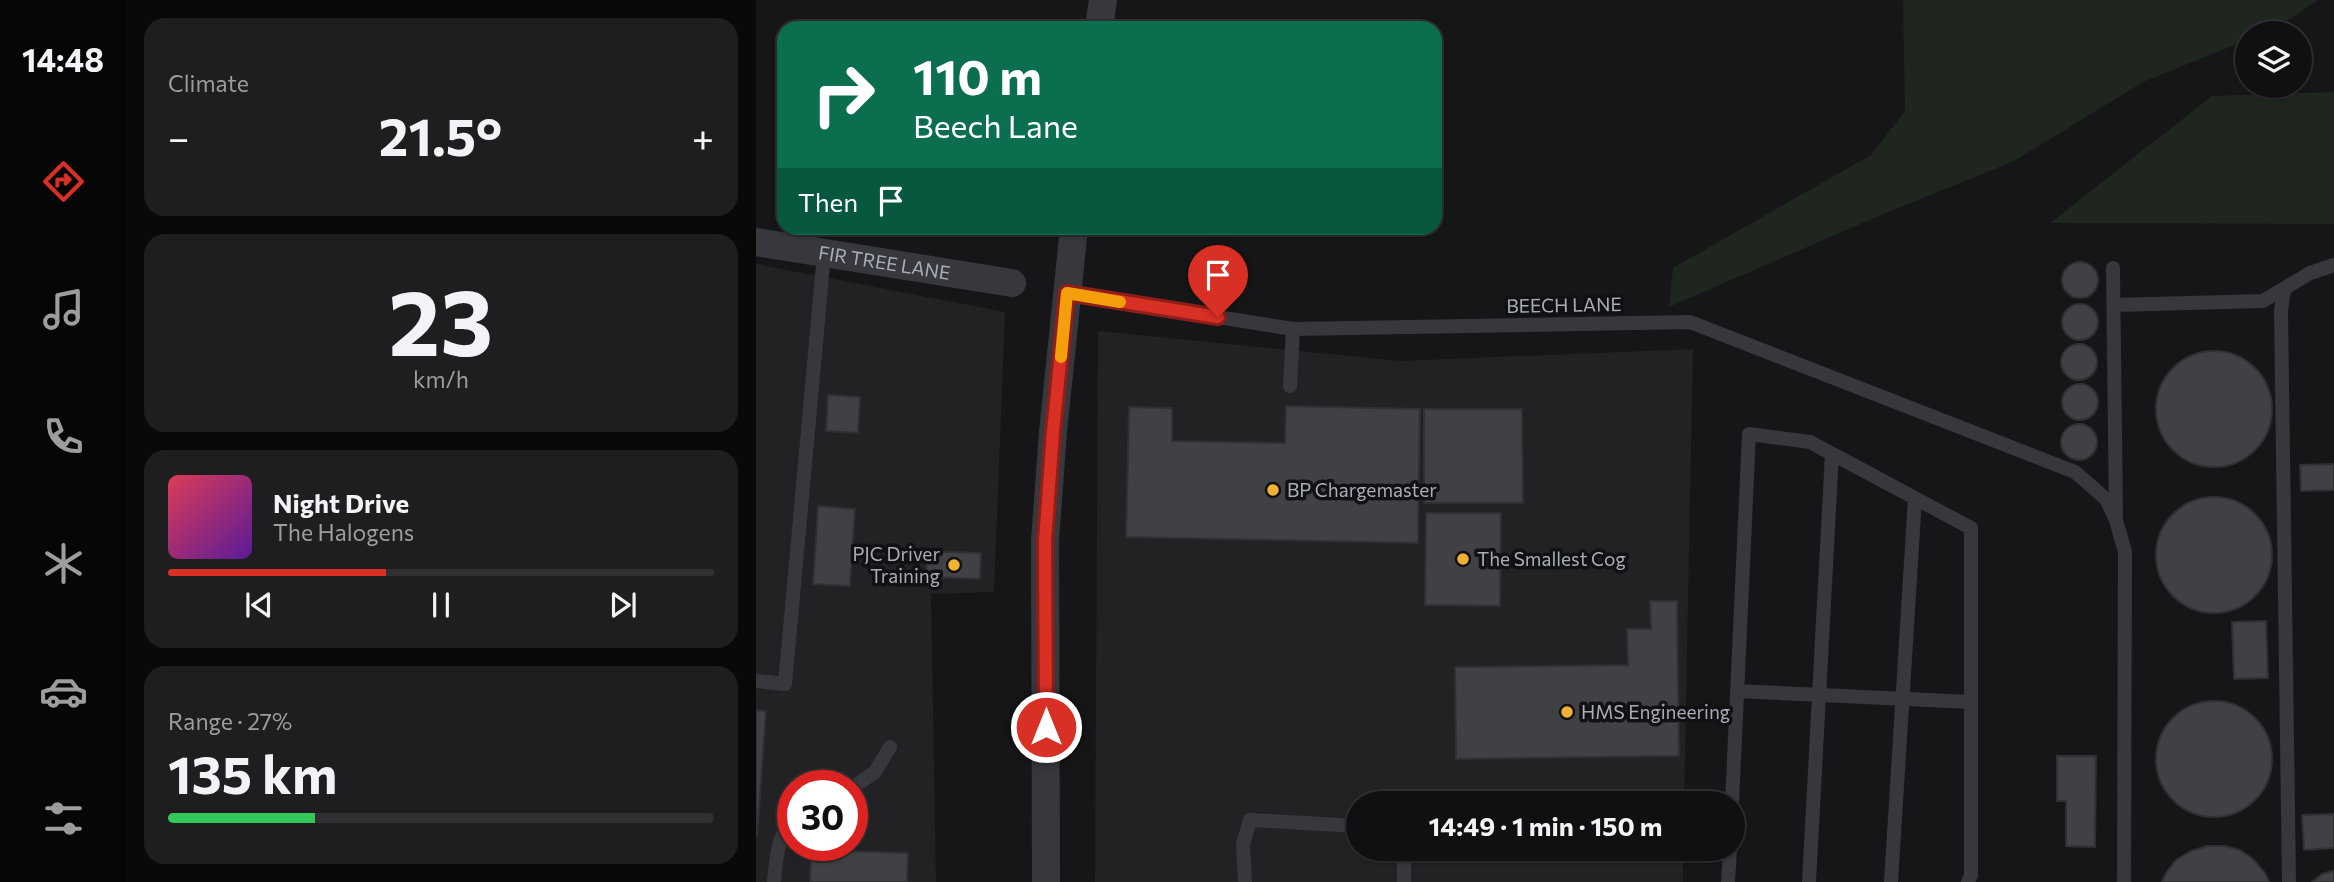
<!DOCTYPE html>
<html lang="en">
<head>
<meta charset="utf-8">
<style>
	body { margin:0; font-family:Commissioner,sans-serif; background:#1e1e20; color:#f1f3f6; height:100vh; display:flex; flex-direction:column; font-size:26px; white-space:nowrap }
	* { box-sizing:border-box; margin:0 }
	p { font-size:23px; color:#9c9d9f }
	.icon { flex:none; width:38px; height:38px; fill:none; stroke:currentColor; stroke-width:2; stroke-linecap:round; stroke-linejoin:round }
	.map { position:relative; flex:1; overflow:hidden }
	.drawer { display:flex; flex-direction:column; gap:18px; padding:18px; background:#09090a; width:630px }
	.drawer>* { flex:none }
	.hud { position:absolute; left:21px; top:21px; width:665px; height:214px; border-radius:21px; box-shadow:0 2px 5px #0004,0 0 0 2px #303032; background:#0b6e4f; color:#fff; overflow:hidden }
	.controls { position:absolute; left:1479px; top:21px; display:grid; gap:14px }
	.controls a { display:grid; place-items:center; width:77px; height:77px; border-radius:50%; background:#101012; box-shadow:0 2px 5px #0004,0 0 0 2px #303032; font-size:35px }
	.speed { position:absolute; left:21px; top:770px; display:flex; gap:14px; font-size:35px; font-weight:700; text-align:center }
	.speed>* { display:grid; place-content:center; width:91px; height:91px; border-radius:50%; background:#101012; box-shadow:0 2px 5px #0004,0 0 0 2px #303032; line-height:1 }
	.speed .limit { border:10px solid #d22; background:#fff; color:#111 }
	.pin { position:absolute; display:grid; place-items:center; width:60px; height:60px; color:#fff; margin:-72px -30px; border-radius:50% 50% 50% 0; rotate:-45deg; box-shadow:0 0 7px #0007 }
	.pin .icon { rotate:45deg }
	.me { position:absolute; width:77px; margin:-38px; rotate:0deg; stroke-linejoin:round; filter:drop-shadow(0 0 5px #0008) }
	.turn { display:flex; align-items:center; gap:24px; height:147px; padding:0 21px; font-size:32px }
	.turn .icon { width:91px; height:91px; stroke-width:2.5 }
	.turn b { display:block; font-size:49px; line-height:60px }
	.then { display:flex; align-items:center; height:66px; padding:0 21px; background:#0003; gap:14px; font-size:26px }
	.big { font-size:52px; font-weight:700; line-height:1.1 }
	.drawer .tile { flex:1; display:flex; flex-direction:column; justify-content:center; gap:10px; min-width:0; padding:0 24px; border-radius:21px; background:#1e1e20 }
	.drawer .dial { align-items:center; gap:0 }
	.dial b { font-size:91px; line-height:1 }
	.song { display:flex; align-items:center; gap:21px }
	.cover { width:84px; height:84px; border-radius:10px; background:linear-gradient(135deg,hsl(350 70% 55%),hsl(270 70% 35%)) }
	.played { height:7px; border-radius:4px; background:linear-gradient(90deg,#d93025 40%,#303032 40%) }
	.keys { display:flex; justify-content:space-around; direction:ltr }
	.heat { display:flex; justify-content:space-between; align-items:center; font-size:38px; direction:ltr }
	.charge { height:10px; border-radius:5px; background:linear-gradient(90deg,#34c759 27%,#303032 0) }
	.trip { position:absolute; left:590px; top:791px; width:399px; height:70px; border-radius:35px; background:#101012; box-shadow:0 2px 5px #0004,0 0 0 2px #303032; font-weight:700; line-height:70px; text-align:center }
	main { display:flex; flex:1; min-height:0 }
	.tabs { display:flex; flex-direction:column; width:126px; justify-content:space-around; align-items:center; background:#060607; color:#9c9d9f }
	.tabs .icon { width:49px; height:49px }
	.tabs .current { color:#d93025 }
	.tabs b { font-size:32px; color:#f1f3f6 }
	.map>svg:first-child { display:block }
	.built { fill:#222225; fill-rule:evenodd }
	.green { fill:#1e261f }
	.building { fill:#404145; stroke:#303034; stroke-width:2 }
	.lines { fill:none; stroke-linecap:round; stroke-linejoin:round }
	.lane { stroke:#37383d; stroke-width:14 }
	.street { stroke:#37383d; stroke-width:28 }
	.route-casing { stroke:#8d1f18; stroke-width:18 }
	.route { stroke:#d93025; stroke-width:12 }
	.slow { stroke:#f59e0b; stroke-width:12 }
	.poi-dot { fill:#f2b134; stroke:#111113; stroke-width:2.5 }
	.labels { text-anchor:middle; stroke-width:7; stroke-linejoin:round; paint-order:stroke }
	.street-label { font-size:19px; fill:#a8adb8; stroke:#111113 }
	.poi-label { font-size:19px; fill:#a8adb8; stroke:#111113; text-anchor:start }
</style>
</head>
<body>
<main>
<nav class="tabs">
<b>14:48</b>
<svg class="icon current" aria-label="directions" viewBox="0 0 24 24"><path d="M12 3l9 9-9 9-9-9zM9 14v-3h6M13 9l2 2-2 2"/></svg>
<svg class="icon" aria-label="music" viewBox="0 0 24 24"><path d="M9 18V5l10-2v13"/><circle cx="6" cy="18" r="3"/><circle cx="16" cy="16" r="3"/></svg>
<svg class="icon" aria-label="phone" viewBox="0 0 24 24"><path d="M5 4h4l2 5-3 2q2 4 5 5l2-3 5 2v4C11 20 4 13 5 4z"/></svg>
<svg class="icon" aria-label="climate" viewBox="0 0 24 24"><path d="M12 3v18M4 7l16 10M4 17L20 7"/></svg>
<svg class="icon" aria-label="car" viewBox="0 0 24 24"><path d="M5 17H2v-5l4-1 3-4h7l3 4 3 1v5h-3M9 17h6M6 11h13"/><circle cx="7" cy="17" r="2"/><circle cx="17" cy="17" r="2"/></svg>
<svg class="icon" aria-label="filters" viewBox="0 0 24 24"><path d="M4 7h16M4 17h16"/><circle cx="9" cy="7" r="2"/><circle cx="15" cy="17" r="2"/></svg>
</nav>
<section class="drawer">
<div class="tile"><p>Climate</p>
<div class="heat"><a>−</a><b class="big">21.5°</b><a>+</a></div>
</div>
<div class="tile dial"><b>23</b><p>km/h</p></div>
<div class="tile">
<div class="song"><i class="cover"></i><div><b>Night Drive</b><p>The Halogens</p></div></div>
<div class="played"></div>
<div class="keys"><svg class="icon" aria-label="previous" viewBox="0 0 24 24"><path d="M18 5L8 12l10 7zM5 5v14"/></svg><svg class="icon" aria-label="pause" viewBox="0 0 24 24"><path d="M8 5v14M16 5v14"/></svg><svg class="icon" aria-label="next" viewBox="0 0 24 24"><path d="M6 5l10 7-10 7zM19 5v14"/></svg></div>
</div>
<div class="tile"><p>Range · 27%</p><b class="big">135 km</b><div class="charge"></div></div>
</section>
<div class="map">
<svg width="1578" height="882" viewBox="0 0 1578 882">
	<rect width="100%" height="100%" fill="#161618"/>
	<path class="built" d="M 0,264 L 249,312 L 238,592 L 175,594 L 180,882 L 0,882 ZM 37,786 L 96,786 L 96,845 L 37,845 Z
		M 342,331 L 645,361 L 937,349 L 928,803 L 602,803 L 602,849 L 927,849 L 927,882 L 339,882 Z"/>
	<path class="green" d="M 1152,0 L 1562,0 C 1538,16 1521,33 1491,33 L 1491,40 L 1387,82 L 1258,161 L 1125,215 L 913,307 L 917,268 L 1115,155 L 1149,111 L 1147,1 Z
		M 1578,92 L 1578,224 L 1294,223 L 1456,96 Z"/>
	<path class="building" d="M1306 280a18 18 0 1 1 36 0a18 18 0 1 1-36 0Z
		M1306 322a18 18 0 1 1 36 0a18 18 0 1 1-36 0Z
		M1305 362a18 18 0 1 1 36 0a18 18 0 1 1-36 0Z
		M1400 409a58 58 0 1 1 116 0a58 58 0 1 1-116 0Z
		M1306 402a18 18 0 1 1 36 0a18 18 0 1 1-36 0Z
		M 72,395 L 104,397 L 102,433 L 70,431 Z
		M 530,406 L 664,409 L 662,543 L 370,537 L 373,407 L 416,408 L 416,441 L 529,443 Z
		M 668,409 L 766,409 L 767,503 L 668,503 Z
		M1305 442a18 18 0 1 1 36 0a18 18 0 1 1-36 0Z
		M 1578,464 L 1578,490 L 1545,491 L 1544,465 Z
		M1400 555a58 58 0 1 1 116 0a58 58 0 1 1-116 0Z
		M 62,506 L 99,509 L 94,586 L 57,584 Z
		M 670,513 L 745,513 L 744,606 L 669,605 Z
		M 171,551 L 225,553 L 224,579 L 170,577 Z
		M 894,601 L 921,601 L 923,756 L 700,759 L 699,667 L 872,665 L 871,629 L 895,629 Z
		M 1510,621 L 1512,678 L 1478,679 L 1476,622 Z
		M1400 759a58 58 0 1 1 116 0a58 58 0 1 1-116 0Z
		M 0,710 L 10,711 L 1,837 L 0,837 Z
		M 1301,756 L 1340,756 L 1339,847 L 1310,846 L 1310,801 L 1301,801 Z
		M 1578,814 L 1578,848 L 1548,850 L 1546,815 Z
		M 1451,846 L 1468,846 L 1484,850 L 1498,860 L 1509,873 L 1513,882 L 1406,882 L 1410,873 L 1420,860 L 1435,851 Z
		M 55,850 L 152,853 L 151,882 L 54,882 Z
		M 1576,871 L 1578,871 L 1578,882 L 1556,882 L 1566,874 Z"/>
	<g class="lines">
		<path class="lane" d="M 1357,268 L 1360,515
			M 1528,289 L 1525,311 L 1533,882
			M 311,293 L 537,329 L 934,322 L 1319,472 L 1350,499 L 1360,520 L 1369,552 L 1368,882
			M 1358,305 L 1507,301 L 1554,273 L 1578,265
			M 534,386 L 537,329
			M 0,681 L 29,684 L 68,254
			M 981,691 L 1215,702
			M 96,788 L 119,772 L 134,747
			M 976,803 L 993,434 L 1054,442 L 1215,528 L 1215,875 L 1212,882
			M 18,882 C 20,860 21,836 37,819
			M 489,882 L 487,844 L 494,820 L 602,826
			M 648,882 L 648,849
			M 972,882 L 974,849
			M 1053,882 L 1076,454
			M 1135,882 L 1159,498"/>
		<g class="street">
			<path d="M 343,28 L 347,0"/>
			<path id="s1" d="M 0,242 L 256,283"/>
			<path d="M 290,882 L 289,541 L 297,432 L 318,228"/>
		</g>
	</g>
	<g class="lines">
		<g class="route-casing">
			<path id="route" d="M 290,727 L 289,541 L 297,432 L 311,293 L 462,317"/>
		</g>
		<use href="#route" class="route"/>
		<path class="slow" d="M 305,357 L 311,293 L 364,302"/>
	</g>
	<g class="poi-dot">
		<circle cx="517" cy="490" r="7"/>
		<circle cx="707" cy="559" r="7"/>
		<circle cx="198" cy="565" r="7"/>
		<circle cx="811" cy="712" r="7"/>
	</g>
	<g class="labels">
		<g class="street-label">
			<text dy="7" stroke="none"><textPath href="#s1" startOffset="130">FIR TREE LANE</textPath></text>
			<text transform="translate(808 305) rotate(-1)" y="7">BEECH LANE</text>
		</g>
		<g class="poi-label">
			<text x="531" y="497">BP Chargemaster</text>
			<text x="184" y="561" text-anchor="end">PJC Driver<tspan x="184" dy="22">Training</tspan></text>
			<text x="721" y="566">The Smallest Cog</text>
			<text x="825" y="719">HMS Engineering</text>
		</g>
	</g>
</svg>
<div class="controls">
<a><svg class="icon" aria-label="layers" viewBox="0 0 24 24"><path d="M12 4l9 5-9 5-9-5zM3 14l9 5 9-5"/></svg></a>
</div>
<div class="speed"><div class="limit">30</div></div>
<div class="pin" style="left:462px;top:317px;background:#d93025"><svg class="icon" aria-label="arrive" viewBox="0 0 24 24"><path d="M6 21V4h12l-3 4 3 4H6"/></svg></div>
<svg class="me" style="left:290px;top:727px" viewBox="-20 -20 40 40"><circle r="17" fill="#d93025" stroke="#fff" stroke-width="3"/><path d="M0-11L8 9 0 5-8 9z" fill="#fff"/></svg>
<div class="trip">14:49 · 1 min · 150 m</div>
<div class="hud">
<div class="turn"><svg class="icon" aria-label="right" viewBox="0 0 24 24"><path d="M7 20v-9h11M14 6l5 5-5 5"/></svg><div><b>110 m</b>Beech Lane</div></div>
<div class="then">Then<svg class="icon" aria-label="arrive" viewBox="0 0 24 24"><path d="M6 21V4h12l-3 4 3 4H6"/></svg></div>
</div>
</div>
</main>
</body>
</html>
